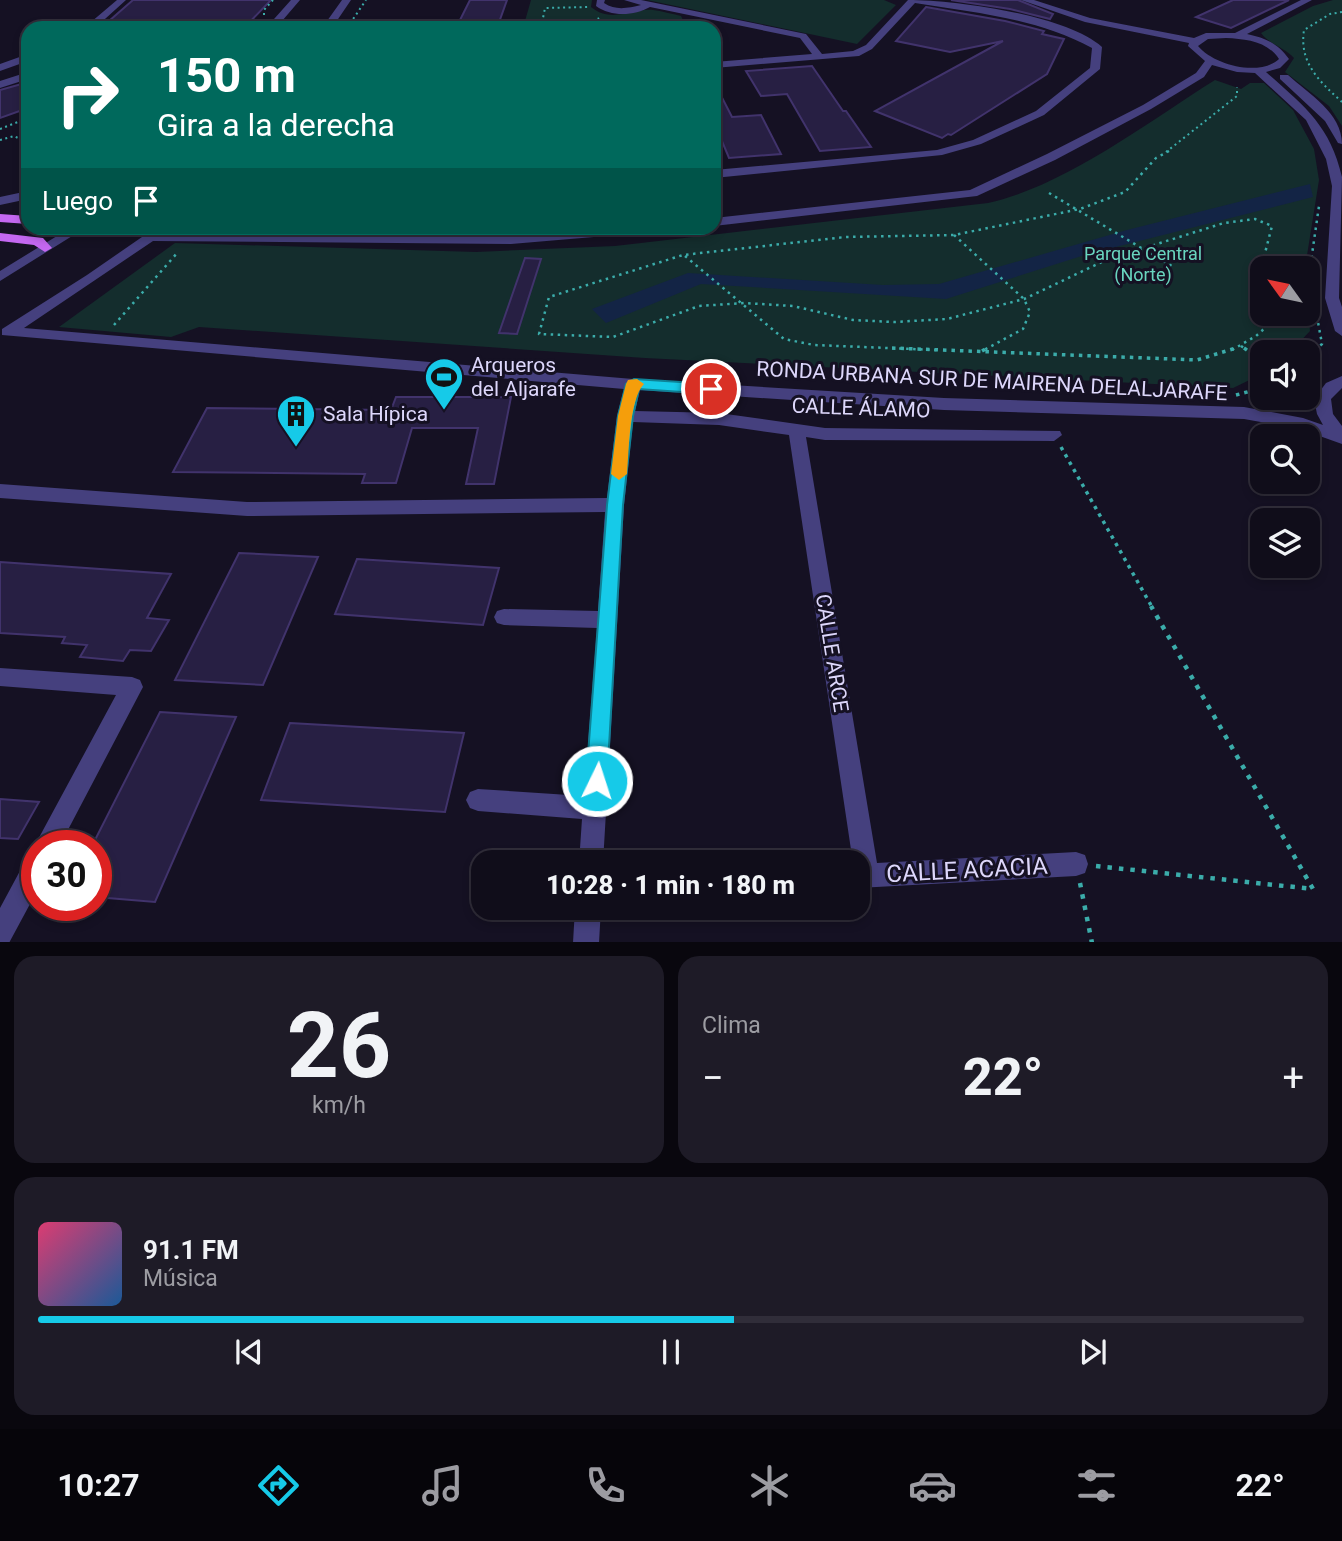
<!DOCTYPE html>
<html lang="es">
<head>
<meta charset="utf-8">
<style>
	body { margin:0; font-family:Roboto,sans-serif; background:#1e1b27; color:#f1f3f6; height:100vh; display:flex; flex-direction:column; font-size:26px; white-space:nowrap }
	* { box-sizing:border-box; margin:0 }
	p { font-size:23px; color:#9c9ca2 }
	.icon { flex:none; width:38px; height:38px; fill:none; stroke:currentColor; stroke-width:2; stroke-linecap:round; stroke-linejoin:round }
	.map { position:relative; height:942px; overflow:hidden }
	.side { display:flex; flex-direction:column; gap:14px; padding:14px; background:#09070e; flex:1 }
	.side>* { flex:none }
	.top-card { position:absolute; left:21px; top:21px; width:700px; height:214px; border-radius:21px; box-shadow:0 4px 10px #0003,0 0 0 2px #302d39; background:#00695c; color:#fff; overflow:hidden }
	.needle { width:46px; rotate:303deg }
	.buttons { position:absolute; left:1250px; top:256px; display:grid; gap:14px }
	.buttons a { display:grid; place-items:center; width:70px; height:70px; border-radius:14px; background:#100d1a; box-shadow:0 4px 10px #0003,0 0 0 2px #302d39; font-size:35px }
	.speed { position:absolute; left:21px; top:830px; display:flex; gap:14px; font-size:35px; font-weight:700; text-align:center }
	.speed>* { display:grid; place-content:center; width:91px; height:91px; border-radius:50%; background:#100d1a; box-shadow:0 4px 10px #0003,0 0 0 2px #302d39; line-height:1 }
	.speed .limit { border:10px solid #d22; background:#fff; color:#111 }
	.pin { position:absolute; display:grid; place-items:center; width:60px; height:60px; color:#fff; margin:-30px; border:4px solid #fff; border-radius:50%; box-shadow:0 2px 7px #0007 }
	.me { position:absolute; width:77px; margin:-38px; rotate:4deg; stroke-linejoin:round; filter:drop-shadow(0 0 5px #0008) }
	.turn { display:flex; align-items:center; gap:24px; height:147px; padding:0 21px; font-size:32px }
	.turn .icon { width:91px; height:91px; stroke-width:2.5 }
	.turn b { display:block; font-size:49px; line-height:60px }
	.then { display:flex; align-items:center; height:66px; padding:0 21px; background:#0003; gap:14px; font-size:26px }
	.big { font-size:52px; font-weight:800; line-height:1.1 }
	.side .tile { flex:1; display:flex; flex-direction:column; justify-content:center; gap:10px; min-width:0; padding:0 24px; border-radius:21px; background:#1e1b27 }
	.side .dial { align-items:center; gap:0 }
	.dial b { font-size:91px; line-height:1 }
	.song { display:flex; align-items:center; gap:21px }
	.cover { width:84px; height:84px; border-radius:10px; background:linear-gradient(135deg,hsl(340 70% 55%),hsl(210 70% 35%)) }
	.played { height:7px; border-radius:4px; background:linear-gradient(90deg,#16cae8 55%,#302d39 55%) }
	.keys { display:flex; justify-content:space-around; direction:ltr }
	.heat { display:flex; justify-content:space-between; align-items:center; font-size:38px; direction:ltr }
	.side .tiles { flex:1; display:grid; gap:14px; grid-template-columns:1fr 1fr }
	.tile:last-child { grid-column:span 2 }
	.trip { position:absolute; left:471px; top:850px; width:399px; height:70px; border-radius:21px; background:#100d1a; box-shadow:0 4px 10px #0003,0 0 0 2px #302d39; font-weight:800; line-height:70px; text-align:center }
	.tab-bar { display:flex; height:112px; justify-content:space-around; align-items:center; background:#06050a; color:#9c9ca2 }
	.tab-bar .icon { width:49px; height:49px }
	.tab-bar .active { color:#16cae8 }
	.tab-bar b { font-size:32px; color:#f1f3f6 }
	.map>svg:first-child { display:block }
	.green { fill:#142d2d }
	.water { fill:#132445 }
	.building { fill:#271f43; stroke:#41336c; stroke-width:2 }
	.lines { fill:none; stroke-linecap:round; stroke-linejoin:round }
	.path-far3 { stroke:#3bacaa; stroke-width:2; stroke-dasharray:2 3.5; stroke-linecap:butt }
	.path-far2 { stroke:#3bacaa; stroke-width:2.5; stroke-dasharray:2.5 4.5; stroke-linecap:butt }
	.path-far1 { stroke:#3bacaa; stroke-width:3.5; stroke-dasharray:3.5 5; stroke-linecap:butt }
	.path { stroke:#3bacaa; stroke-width:4.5; stroke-dasharray:4.5 7; stroke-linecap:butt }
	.minor { fill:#45407e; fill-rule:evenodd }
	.major { fill:#c468f1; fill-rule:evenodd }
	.route { fill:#16cae8; stroke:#0e8397; stroke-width:2 }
	.slow { fill:#f59e0b }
	.labels { text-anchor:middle; stroke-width:6; stroke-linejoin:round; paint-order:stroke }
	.far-park-label { font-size:18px; fill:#69d5bf; stroke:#151123 }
	.poi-label { font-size:21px; fill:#ddd7fb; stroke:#151123; text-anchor:start }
	.street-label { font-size:21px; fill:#ddd7fb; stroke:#151123 }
	.near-street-label { font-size:24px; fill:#ddd7fb; stroke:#151123 }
</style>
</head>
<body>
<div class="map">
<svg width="1342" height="943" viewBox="0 0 1342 943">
	<rect width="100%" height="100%" fill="#151123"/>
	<path class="green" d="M 531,0 L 592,0 L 591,7 C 612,24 632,8 653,10 C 662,11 672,14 681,16 L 687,28 L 523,28 Z
		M 647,0 L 884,0 L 896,5 L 857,44 Z
		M 1333,0 L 1342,0 L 1342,126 L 1329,106 L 1285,72 L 1294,58 C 1284,47 1270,45 1261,33 L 1313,6 Z
		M 1215,80 L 1241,89 L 1250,83 L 1264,83 L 1293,110 L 1314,149 L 1319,180 L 1305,268 L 1262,268 L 1262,313 L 1307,313 L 1307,305 L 1310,331 L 1290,352 L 1262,352 L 1262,374 L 1233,388 L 645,358 L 199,327 L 171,337 L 59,327 L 175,243 L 476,252 L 615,246 L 988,203 C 1065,186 1148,122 1215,80 Z"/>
	<path class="water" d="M 1310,184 L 1313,197 L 1088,254 L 946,299 L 701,284 L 606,323 L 592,309 L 688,273 L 883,285 L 939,284 L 1127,230 Z"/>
	<path class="building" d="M 133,0 L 271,0 L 244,28 L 101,28 Z
		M 470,0 L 507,0 L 497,28 L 456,28 Z
		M 951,0 L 1018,0 L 1053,14 L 1050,19 L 1010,9 Z
		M 1233,0 L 1289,0 L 1231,28 L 1196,17 Z
		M 926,7 L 1005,21 L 1044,31 L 1042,34 L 1064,39 L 1047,74 L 951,135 L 948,134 L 942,138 L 875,111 L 1003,41 L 950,52 L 896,41 Z
		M 812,66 L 843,111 L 846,111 L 871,147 L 820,151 L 787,94 L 761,96 L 746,71 Z
		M 714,82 L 732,117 L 761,115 L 781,154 L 729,158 L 714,122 Z
		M 25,83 L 28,83 L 28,108 L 0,118 L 0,90 Z
		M 525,258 L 541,259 L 517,334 L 499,333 Z
		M 396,397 L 511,397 L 494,484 L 466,484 L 478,428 L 412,428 L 396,483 L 362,483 L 365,474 L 173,472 L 207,408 L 391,410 Z
		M 239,553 L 318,557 L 263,685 L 175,680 Z
		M 357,559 L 499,568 L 483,625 L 335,614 Z
		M 0,562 L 171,574 L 147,618 L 169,620 L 151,651 L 130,650 L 123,661 L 80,657 L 87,645 L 62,643 L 65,637 L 0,633 Z
		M 160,712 L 236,717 L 155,902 L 96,897 L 96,838 Z
		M 290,723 L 464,733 L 445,812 L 261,800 Z
		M 0,799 L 39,802 L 18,839 L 0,838 Z"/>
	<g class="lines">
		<path class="path-far3" d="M 1342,12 L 1330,14 L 1304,30 C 1299,63 1319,81 1342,102
			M 264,15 L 264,10 L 273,0
			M 647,20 L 662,22 L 669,28
			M 347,28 L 366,0
			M 541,28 L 545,8 L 588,7
			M 584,28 L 599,18
			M 0,129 L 28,118
			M 0,140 L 14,136 L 28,143
			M 1166,152 L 1237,96 L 1237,87"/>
		<path class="path-far2" d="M 1169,151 L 1156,158 L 1125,192 L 1080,209 L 954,235 L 845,237 L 683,255 L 549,297 L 539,334 L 613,337 L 699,306 L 744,303 L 793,306 L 853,320 L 894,322 L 947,319 L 1024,299 L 1106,260 L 1224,223 L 1255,219 L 1272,226 L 1258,280 L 1262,289
			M 1049,193 L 1175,268
			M 667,233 L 705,229
			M 954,235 L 1024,299 L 1030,312 L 1023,329 L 984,350
			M 685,256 L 784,339 L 814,345 L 937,350
			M 1314,299 L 1309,275 L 1319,206
			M 114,325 L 178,252
			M 1241,346 L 1247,350
			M 1232,350 L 1256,336 L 1274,320 L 1271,313
			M 1315,350 L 1322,344 L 1315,306"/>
		<path class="path-far1" d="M 892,348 L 1197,360 L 1236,348
			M 1244,348 L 1262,360
			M 982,351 L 987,348
			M 1307,356 L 1317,348
			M 1236,395 L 1262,388
			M 1061,447 L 1152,607"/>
		<path class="path" d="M 1096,866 L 1313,889 L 1151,606
			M 1080,883 L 1092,943"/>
		<path class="minor" d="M 117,0 L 126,0 L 95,28 L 84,28 Z
			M 291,0 L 300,0 L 276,28 L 266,28 Z
			M 342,0 L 351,0 L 332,28 L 322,28 Z
			M 597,0 L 605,0 L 604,3 C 616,11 628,8 641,5 L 624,0 L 641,0 L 806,34 L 822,54 L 853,51 L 866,45 L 908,0 C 956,0 1066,15 1102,47 L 1100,69 L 1044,115 L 981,144 L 942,155 L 714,178 L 714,170 L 937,150 L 973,140 L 1036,111 L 1090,68 L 1092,48 C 1037,18 976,13 915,3 L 872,49 L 859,56 L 714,68 L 714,62 L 812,54 L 800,38 L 650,7 C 634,16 611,17 596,6 Z
			M 1021,0 L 1034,0 L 1090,18 L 1194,38 L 1206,33 L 1235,33 L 1301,0 L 1312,0 L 1247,34 C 1265,38 1278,43 1289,59 L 1280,68 L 1266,72 C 1304,106 1330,125 1342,177 L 1339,298 L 1342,307 L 1342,336 L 1335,331 L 1325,298 L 1332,186 L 1326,159 L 1306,120 L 1255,73 L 1237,72 L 1212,65 L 1204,77 L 1151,109 L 1055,160 L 977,196 L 714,226 L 714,218 L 970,190 L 1047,154 L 1143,105 L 1196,73 L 1205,61 L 1188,46 L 1189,43 L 1085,22 ZM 1226,38 C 1246,39 1267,41 1279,59 C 1259,77 1214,65 1198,46 L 1208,39 Z
			M 28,54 L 28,61 L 0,71 L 0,64 Z
			M 28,72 L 28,79 L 0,88 L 0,81 Z
			M 1280,75 L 1288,75 C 1309,94 1342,113 1342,144 L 1338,143 L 1325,121 L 1280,79 Z
			M 28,191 L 28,199 L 0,205 L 0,197 Z
			M 70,228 L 85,228 L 0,281 L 0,271 Z
			M 155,228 L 167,228 L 164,233 L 511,236 L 612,228 L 660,228 L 653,232 L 511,244 L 153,241 L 24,328 L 633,379 L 944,398 L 1244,407 L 1303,418 L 1323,425 L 1317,414 L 1314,399 L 1326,383 L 1342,376 L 1342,388 L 1331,399 L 1333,414 L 1342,426 L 1342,444 L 1300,429 L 1244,419 L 944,410 L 640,390 L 635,411 L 719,413 L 825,428 L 1060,431 L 1062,435 L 1054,441 L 825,440 L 806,437 L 877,863 L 1076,852 L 1085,855 L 1088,864 L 1085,873 L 1076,876 L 858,888 L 858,863 L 853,863 L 789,435 L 719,425 L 633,422 L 624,505 L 603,863 L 579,863 L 582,819 L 478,811 L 470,808 L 466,800 L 470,792 L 478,789 L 584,796 L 597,628 L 504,625 L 497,623 L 494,617 L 497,611 L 504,609 L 598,611 L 605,512 L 247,516 L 0,498 L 0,484 L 247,502 L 607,498 L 617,416 L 624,389 L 2,335 L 2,329 L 87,275 Z
			M 0,668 L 132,677 L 140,680 L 143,687 L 60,845 L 37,845 L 37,850 L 35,845 L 116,695 L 0,686 Z
			M 37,853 L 37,891 L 9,943 L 0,943 L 0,908 L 28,856 Z
			M 575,908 L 601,908 L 599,943 L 573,943 Z"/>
		<path class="major" d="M 0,214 L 28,216 L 28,224 L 0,222 Z
			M 0,233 L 43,238 L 52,248 L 45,252 L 34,245 L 0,241 Z"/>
	</g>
	<path class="route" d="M 634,379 L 711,384 L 718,389 L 711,394 L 639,389 L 633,416 L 623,505 L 607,781 L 604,788 L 597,791 L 589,788 L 586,781 L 607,505 L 618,416 L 626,384 Z"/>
	<path class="slow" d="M 637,379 L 644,384 C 629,399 629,453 627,474 L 619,480 L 611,474 L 618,416 L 626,384 L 628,380 Z"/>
	<defs>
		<g id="stadium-pin" transform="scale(2.0125)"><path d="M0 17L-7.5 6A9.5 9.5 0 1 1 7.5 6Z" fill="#16cae8" stroke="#151123"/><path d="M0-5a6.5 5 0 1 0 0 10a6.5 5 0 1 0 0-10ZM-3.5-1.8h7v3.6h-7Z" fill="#111"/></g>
		<g id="building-pin" transform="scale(2.0125)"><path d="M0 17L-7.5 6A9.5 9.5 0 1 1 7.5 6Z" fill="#16cae8" stroke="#151123"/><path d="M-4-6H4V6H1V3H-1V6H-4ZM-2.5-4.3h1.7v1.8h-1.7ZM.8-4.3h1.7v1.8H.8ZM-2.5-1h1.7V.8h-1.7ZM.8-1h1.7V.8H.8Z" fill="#111"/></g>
	</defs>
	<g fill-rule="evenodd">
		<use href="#stadium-pin" x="444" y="377"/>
		<use href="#building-pin" x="296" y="414"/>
	</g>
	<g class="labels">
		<g class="far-park-label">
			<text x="1143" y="260">Parque Central<tspan x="1143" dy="21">(Norte)</tspan></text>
		</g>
		<g class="poi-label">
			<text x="471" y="372">Arqueros<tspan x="471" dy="24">del Aljarafe</tspan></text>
			<text x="323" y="421">Sala Hípica</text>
		</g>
		<g class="street-label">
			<text transform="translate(992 381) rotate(3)" y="7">RONDA URBANA SUR DE MAIRENA DELALJARAFE</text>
			<text transform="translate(861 408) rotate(2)" y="7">CALLE ÁLAMO</text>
			<text transform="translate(832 653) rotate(81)" y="7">CALLE ARCE</text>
		</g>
		<g class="near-street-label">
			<text transform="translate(967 870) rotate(-3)" y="8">CALLE ACACIA</text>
		</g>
	</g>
</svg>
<div class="buttons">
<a><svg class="needle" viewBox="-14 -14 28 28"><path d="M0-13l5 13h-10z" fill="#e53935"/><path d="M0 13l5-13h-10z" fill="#9c9ca2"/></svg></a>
<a><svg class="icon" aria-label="sound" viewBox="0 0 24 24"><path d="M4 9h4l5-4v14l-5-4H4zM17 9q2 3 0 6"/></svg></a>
<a><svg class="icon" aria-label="search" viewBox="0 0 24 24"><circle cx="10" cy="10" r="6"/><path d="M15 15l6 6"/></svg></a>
<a><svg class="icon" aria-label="layers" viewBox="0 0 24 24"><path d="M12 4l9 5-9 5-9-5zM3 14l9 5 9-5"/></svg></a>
</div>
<div class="speed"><div class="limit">30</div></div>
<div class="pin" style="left:711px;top:389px;background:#d93025"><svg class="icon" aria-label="arrive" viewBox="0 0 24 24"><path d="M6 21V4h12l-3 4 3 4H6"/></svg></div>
<svg class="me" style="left:597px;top:781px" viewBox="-20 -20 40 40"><circle r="17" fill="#16cae8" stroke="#fff" stroke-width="3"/><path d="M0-11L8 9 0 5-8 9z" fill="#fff"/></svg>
<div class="trip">10:28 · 1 min · 180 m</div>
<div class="top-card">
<div class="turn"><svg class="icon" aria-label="right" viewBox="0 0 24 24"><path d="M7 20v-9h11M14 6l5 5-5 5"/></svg><div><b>150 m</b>Gira a la derecha</div></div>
<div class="then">Luego<svg class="icon" aria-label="arrive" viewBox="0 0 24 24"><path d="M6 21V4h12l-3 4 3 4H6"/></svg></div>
</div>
</div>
<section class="side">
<div class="tiles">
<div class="tile dial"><b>26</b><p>km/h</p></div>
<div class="tile"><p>Clima</p>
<div class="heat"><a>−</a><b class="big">22°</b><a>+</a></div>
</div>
<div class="tile">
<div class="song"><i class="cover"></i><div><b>91.1 FM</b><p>Música</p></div></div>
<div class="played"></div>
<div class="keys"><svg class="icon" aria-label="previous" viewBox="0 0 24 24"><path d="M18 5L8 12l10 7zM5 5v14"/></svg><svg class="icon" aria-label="pause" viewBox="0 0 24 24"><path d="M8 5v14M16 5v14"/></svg><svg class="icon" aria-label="next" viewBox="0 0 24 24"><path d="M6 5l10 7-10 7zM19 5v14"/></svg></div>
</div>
</div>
</section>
<nav class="tab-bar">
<b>10:27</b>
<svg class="icon active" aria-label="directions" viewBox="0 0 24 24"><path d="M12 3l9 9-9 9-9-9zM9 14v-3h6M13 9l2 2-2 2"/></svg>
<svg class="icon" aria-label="music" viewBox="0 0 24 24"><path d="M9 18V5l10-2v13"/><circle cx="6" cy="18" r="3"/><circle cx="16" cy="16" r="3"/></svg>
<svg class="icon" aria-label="phone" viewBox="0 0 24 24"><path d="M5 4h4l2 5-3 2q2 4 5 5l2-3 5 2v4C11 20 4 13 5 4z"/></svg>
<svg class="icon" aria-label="climate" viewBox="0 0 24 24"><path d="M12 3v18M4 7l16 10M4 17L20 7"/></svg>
<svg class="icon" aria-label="car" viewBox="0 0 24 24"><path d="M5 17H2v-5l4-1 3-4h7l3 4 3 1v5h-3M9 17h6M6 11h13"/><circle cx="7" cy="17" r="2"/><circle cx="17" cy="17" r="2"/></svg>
<svg class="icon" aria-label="filters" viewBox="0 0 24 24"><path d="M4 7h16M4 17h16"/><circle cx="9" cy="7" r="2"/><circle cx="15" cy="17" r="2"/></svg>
<b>22°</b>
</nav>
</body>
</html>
